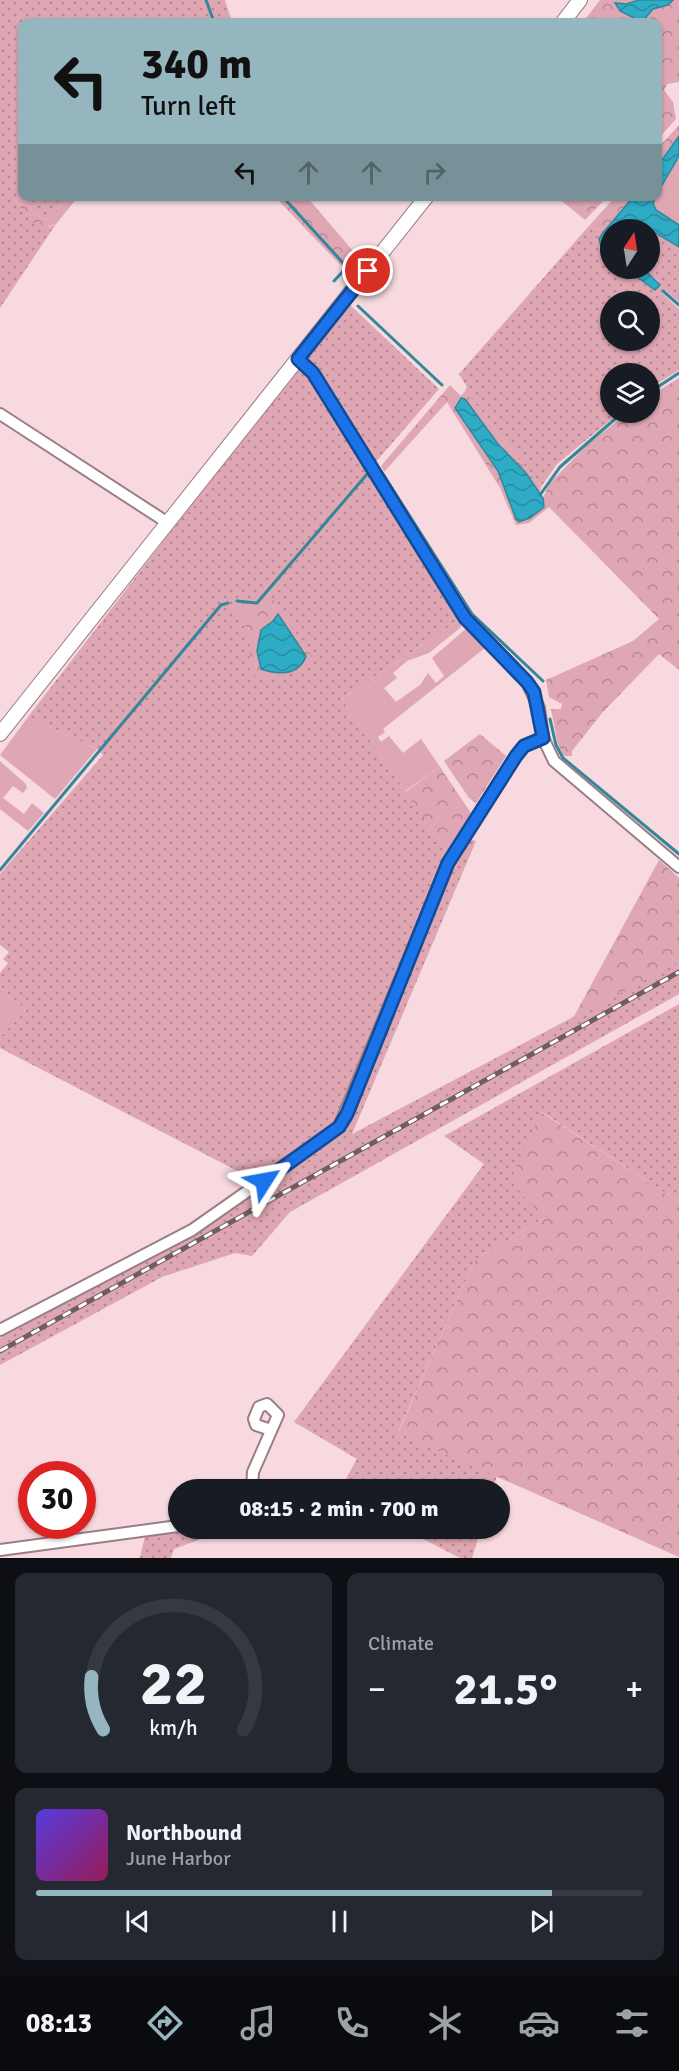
<!DOCTYPE html>
<html lang="en">
<head>
<meta charset="utf-8">
<style>
	body { margin:0; font-family:Signika,sans-serif; background:#242831; color:#f1f3f6; height:100vh; display:flex; flex-direction:column; font-size:22px; white-space:nowrap }
	* { box-sizing:border-box; margin:0 }
	p { font-size:20px; color:#9ea1a6 }
	.icon { flex:none; width:33px; height:33px; fill:none; stroke:currentColor; stroke-width:2; stroke-linecap:round; stroke-linejoin:round }
	.map { position:relative; height:1558px; overflow:hidden }
	.panel { display:flex; flex-direction:column; gap:15px; padding:15px; background:#0d0f14; flex:1 }
	.panel>* { flex:none }
	.hud { position:absolute; left:18px; top:18px; width:644px; height:183px; border-radius:12px; box-shadow:0 2px 4px #0004; background:#95b6be; color:#111; overflow:hidden }
	.needle { width:39px; rotate:12deg }
	.buttons { position:absolute; left:600px; top:219px; display:grid; gap:12px }
	.buttons a { display:grid; place-items:center; width:60px; height:60px; border-radius:50%; background:#171b24; box-shadow:0 2px 4px #0004; font-size:30px }
	.speed { position:absolute; left:18px; top:1461px; display:flex; gap:12px; font-size:30px; font-weight:700; text-align:center }
	.speed>* { display:grid; place-content:center; width:78px; height:78px; border-radius:50%; background:#171b24; box-shadow:0 2px 4px #0004; line-height:1 }
	.speed .limit { border:9px solid #d22; background:#fff; color:#111 }
	.pin { position:absolute; display:grid; place-items:center; width:51px; height:51px; color:#fff; margin:-26px; border:3px solid #fff; border-radius:50%; box-shadow:0 2px 6px #0007 }
	.me { position:absolute; width:66px; margin:-33px; rotate:56deg; stroke-linejoin:round; filter:drop-shadow(0 0 4px #0008) }
	.turn { display:flex; align-items:center; gap:21px; height:126px; padding:0 24px; font-size:27px }
	.turn .icon { width:78px; height:78px; stroke-width:2.5 }
	.turn b { display:block; font-size:42px; line-height:51px }
	.lanes { display:flex; align-items:center; height:57px; padding:0 24px; background:#0003; justify-content:center; gap:30px; direction:ltr }
	.lanes .off { opacity:.35 }
	.big { font-size:45px; font-weight:700; line-height:1.1 }
	.panel .tile { flex:1; display:flex; flex-direction:column; justify-content:center; gap:9px; min-width:0; padding:0 21px; border-radius:12px; background:#242831 }
	.panel .dial { align-items:center; gap:0 }
	.dial svg { height:156px; overflow:visible; fill:none; stroke:#363941; stroke-width:7; stroke-linecap:round; text-anchor:middle }
	.dial text { fill:#f1f3f6; stroke:none }
	.song { display:flex; align-items:center; gap:18px }
	.cover { width:72px; height:72px; border-radius:9px; background:linear-gradient(135deg,hsl(250 70% 55%),hsl(330 70% 35%)) }
	.played { height:6px; border-radius:3px; background:linear-gradient(90deg,#95b6be 85%,#363941 85%) }
	.keys { display:flex; justify-content:space-around; direction:ltr }
	.heat { display:flex; justify-content:space-between; align-items:center; font-size:33px; direction:ltr }
	.panel .tiles { flex:1; display:grid; gap:15px; grid-template-columns:1fr 1fr }
	.tile:last-child { grid-column:span 2 }
	.trip { position:absolute; left:168px; top:1479px; width:342px; height:60px; border-radius:30px; background:#171b24; box-shadow:0 2px 4px #0004; font-weight:700; line-height:60px; text-align:center }
	.tab-bar { display:flex; height:96px; justify-content:space-around; align-items:center; background:#090b0e; color:#9ea1a6 }
	.tab-bar .icon { width:42px; height:42px }
	.tab-bar .active { color:#95b6be }
	.tab-bar b { font-size:27px; color:#f1f3f6 }
	.map>svg:first-child { display:block }
	.grass { fill:url(#grass-dots); fill-rule:evenodd }
	.forest { fill:url(#forest-crowns); fill-rule:evenodd }
	.garden { fill:#dfa6b3 }
	.water { fill:url(#water-waves); stroke:#32879a; stroke-width:1.5 }
	.lines { fill:none; stroke-linecap:round; stroke-linejoin:round }
	.stream { stroke:#32879a; stroke-width:3 }
	.street-casing { stroke:#997f85; stroke-width:14 }
	.secondary-casing { stroke:#997f85; stroke-width:16 }
	.street { stroke:#fff; stroke-width:10 }
	.secondary { stroke:#fff; stroke-width:14 }
	.rail-casing { stroke:#6f5e61; stroke-width:5 }
	.rail { stroke:#fff; stroke-width:3; stroke-dasharray:9; stroke-linecap:butt }
	.route-casing { stroke:#114b97; stroke-width:15 }
	.route { stroke:#1a73e8; stroke-width:10 }
</style>
</head>
<body>
<div class="map">
<svg width="679" height="1558" viewBox="0 0 679 1558">
	<defs>
		<pattern id="grass-dots" width="8" height="8" patternUnits="userSpaceOnUse" patternTransform="scale(1.5)"><rect width="8" height="8" fill="#dfa6b3"/><path d="M2 2h.1M6 6h.1" fill="none" stroke="#b68892" stroke-width="1.8" stroke-linecap="round"/></pattern>
		<pattern id="forest-crowns" width="20" height="18" patternUnits="userSpaceOnUse" patternTransform="scale(1.5)"><rect width="20" height="18" fill="#dfa6b3"/><path d="M2 6a3 3 0 1 1 6 0M12 15a3 3 0 1 1 6 0" fill="none" stroke="#b68892"/></pattern>
		<pattern id="water-waves" width="16" height="10" patternUnits="userSpaceOnUse" patternTransform="scale(1.5)"><rect width="16" height="10" fill="#2eacc6"/><path d="M0 5q4-4 8 0t8 0" fill="none" stroke="#288ca1"/></pattern>
	</defs>
	<rect width="100%" height="100%" fill="#f7d9df"/>
	<path class="grass" d="M 0,0 L 225,0 L 232,22 L 22,22 L 22,196 L 70,197 L 48,220 L 36,215 L 24,200 L 15,200 L 20,207 L 49,227 L 56,224 L 0,308 Z
		M 637,222 L 679,247 L 679,302 L 665,290 L 662,293 L 679,309 L 679,370 L 650,388 L 650,374 L 610,374 L 610,412 L 619,413 L 557,464 L 541,487 L 465,391 L 467,387 L 459,374 L 588,227 L 605,231 L 602,234 L 601,246 L 610,255 L 610,268 C 629,269 640,278 659,282 L 644,269 L 650,268 L 650,230 L 626,229 ZM 610,302 L 650,302 L 650,340 L 610,340 Z
		M 349,304 L 439,389 L 374,464 L 306,357 Z
		M 299,365 L 461,619 L 342,699 L 447,852 L 334,1122 L 319,1137 L 253,1179 L 0,1048 L 0,1033 L 2,1035 L 26,1010 L 0,987 L 0,973 L 8,963 L 3,959 L 9,952 L 0,945 L 0,874 L 103,755 L 97,749 L 28,717 Z
		M 468,839 L 476,841 L 352,1134 L 679,961 L 679,994 L 290,1212 L 252,1256 L 235,1253 L 162,1277 L 0,1365 L 0,1338 L 195,1232 L 343,1132 L 457,859 Z
		M 679,1004 L 679,1202 L 542,1112 L 544,1218 L 475,1260 L 398,1432 L 497,1476 L 493,1489 L 340,1489 L 357,1459 L 294,1422 L 484,1164 L 444,1136 Z
		M 178,1519 L 178,1528 L 228,1529 L 174,1549 L 171,1558 L 140,1558 L 147,1527 Z
		M 404,1529 L 481,1529 L 472,1558 L 460,1558 Z"/>
	<path class="forest" d="M 600,0 L 679,0 L 679,82 L 667,84 L 664,90 L 673,102 L 676,119 L 657,140 L 657,22 L 583,22 Z
		M 679,125 L 679,136 L 657,167 L 657,149 Z
		M 70,197 L 78,197 L 56,224 L 43,228 L 30,221 L 15,200 L 24,200 L 36,215 L 48,220 Z
		M 275,197 L 307,197 L 359,258 L 347,272 Z
		M 557,197 L 607,197 L 585,220 Z
		M 615,197 L 634,197 L 605,231 L 588,227 Z
		M 679,378 L 679,670 L 659,654 L 602,713 L 572,751 L 572,756 L 564,756 L 558,745 L 551,709 L 561,709 L 562,704 L 549,697 L 546,680 L 633,641 L 659,619 L 549,507 L 529,523 L 516,525 L 500,488 L 447,402 L 384,472 L 381,466 L 450,385 L 461,396 L 465,391 L 541,487 L 540,492 L 487,430 L 456,409 L 498,471 L 516,519 L 523,521 L 544,507 L 543,498 L 549,484 L 587,445 L 627,413 L 650,412 L 650,396 Z
		M 269,593 L 314,659 C 290,678 279,677 249,675 C 250,649 253,622 230,605 L 236,603 L 257,606 ZM 278,614 L 306,656 L 259,667 L 257,646 L 264,625 L 270,624 Z
		M 480,734 L 506,756 L 476,803 L 469,798 L 444,761 Z
		M 440,767 L 471,813 L 447,852 L 405,792 Z
		M 659,860 L 679,878 L 679,961 L 572,1020 Z
		M 541,1112 L 679,1202 L 679,1557 L 398,1433 L 475,1260 L 544,1218 L 510,1181 Z"/>
	<path class="garden" d="M 679,156 L 679,225 L 656,210 L 653,203 Z
		M 461,619 L 464,622 L 460,628 L 429,653 L 407,661 L 393,673 L 397,678 L 384,688 L 396,702 L 420,685 L 428,673 L 436,683 L 444,676 L 432,658 L 468,627 L 486,647 L 383,729 L 385,732 L 378,737 L 381,742 L 389,736 L 403,753 L 421,739 L 440,767 L 405,791 L 342,699 Z
		M 28,717 L 97,749 L 55,799 L 0,755 Z
		M 0,761 L 26,784 L 27,788 L 23,793 L 13,786 L 3,798 L 24,814 L 32,803 L 44,813 L 28,831 L 0,809 Z
		M 0,987 L 26,1010 L 2,1035 L 0,1033 Z"/>
	<path class="water" d="M 639,0 L 673,0 L 668,5 L 653,9 L 642,22 L 620,11 L 615,3 L 626,4 Z
		M 679,136 L 679,156 L 657,194 L 657,167 Z
		M 634,196 L 656,197 L 653,203 L 656,210 L 679,225 L 679,247 L 637,222 L 626,229 L 610,230 L 610,255 L 601,246 L 599,239 L 602,234 Z
		M 626,269 L 644,269 L 660,285 L 655,290 Z
		M 461,398 L 465,399 L 498,444 L 526,473 L 543,498 L 544,507 L 530,518 L 519,522 L 516,519 L 498,471 L 455,408 Z
		M 278,614 L 306,656 C 299,676 278,675 261,669 L 257,651 L 261,630 L 273,621 Z"/>
	<g class="lines">
		<path class="stream" d="M 206,0 L 214,22
			M 282,196 L 344,264 L 345,269 L 334,281
			M 663,291 L 679,305
			M 358,306 L 442,385
			M 650,392 L 679,373
			M 383,474 L 472,614 L 543,681
			M 540,495 L 560,467 L 623,412
			M 237,601 L 257,603 L 368,473
			M 550,719 L 556,745 L 563,758 L 679,854
			M 0,870 L 221,605 L 228,603"/>
		<g class="street-casing">
			<path id="street" d="M 298,359 L 313,373 L 466,618 L 527,682 L 539,708 L 543,738 L 554,761 L 679,867
				M 0,414 L 168,523
				M 0,1330 L 192,1230 L 339,1127 L 448,863 L 516,756 L 524,746 L 543,738
				M 252,1490 L 253,1472 L 278,1415 L 267,1404 L 259,1407 L 254,1419 L 256,1425 L 271,1430
				M 0,1550 L 178,1526"/>
		</g>
		<g class="secondary-casing">
			<path id="secondary" d="M 563,22 L 580,0
				M 0,734 L 427,196"/>
		</g>
		<use href="#street" class="street"/>
		<use href="#secondary" class="secondary"/>
		<g class="rail-casing">
			<path id="rail" d="M 0,1351 L 679,972"/>
		</g>
		<use href="#rail" class="rail"/>
	</g>
	<g class="lines">
		<g class="route-casing">
			<path id="route" d="M 264,1181 L 339,1127 L 347,1114 L 448,863 L 516,756 L 524,746 L 543,738 L 534,692 L 527,682 L 465,618 L 313,373 L 298,359 L 368,271"/>
		</g>
		<use href="#route" class="route"/>
	</g>
</svg>
<div class="buttons">
<a><svg class="needle" viewBox="-14 -14 28 28"><path d="M0-13l5 13h-10z" fill="#e53935"/><path d="M0 13l5-13h-10z" fill="#9ea1a6"/></svg></a>
<a><svg class="icon" aria-label="search" viewBox="0 0 24 24"><circle cx="10" cy="10" r="6"/><path d="M15 15l6 6"/></svg></a>
<a><svg class="icon" aria-label="layers" viewBox="0 0 24 24"><path d="M12 4l9 5-9 5-9-5zM3 14l9 5 9-5"/></svg></a>
</div>
<div class="speed"><div class="limit">30</div></div>
<div class="pin" style="left:368px;top:271px;background:#d93025"><svg class="icon" aria-label="arrive" viewBox="0 0 24 24"><path d="M6 21V4h12l-3 4 3 4H6"/></svg></div>
<svg class="me" style="left:264px;top:1181px" viewBox="-20 -20 40 40"><path d="M0-17L14 15 0 8-14 15z" fill="#1a73e8" stroke="#fff" stroke-width="4"/></svg>
<div class="trip">08:15 · 2 min · 700 m</div>
<div class="hud">
<div class="turn"><svg class="icon" aria-label="left" viewBox="0 0 24 24"><path d="M17 20v-9H6M10 6l-5 5 5 5"/></svg><div><b>340 m</b>Turn left</div></div>
<div class="lanes"><svg class="icon" aria-label="left" viewBox="0 0 24 24"><path d="M17 20v-9H6M10 6l-5 5 5 5"/></svg><svg class="icon off" aria-label="ahead" viewBox="0 0 24 24"><path d="M12 20V5M6 11l6-6 6 6"/></svg><svg class="icon off" aria-label="ahead" viewBox="0 0 24 24"><path d="M12 20V5M6 11l6-6 6 6"/></svg><svg class="icon off" aria-label="right" viewBox="0 0 24 24"><path d="M7 20v-9h11M14 6l5 5-5 5"/></svg></div>
</div>
</div>
<section class="panel">
<div class="tiles">
<div class="tile dial"><svg viewBox="0 0 100 80">
<path d="M14 69A42 42 0 1 1 86 69"/>
<path d="M14 69A42 42 0 0 1 8 42" stroke="#95b6be"/>
<text x="50" y="56" font-size="32" font-weight="700">22</text>
<text x="50" y="72" font-size="11">km/h</text>
</svg></div>
<div class="tile"><p>Climate</p>
<div class="heat"><a>−</a><b class="big">21.5°</b><a>+</a></div>
</div>
<div class="tile">
<div class="song"><i class="cover"></i><div><b>Northbound</b><p>June Harbor</p></div></div>
<div class="played"></div>
<div class="keys"><svg class="icon" aria-label="previous" viewBox="0 0 24 24"><path d="M18 5L8 12l10 7zM5 5v14"/></svg><svg class="icon" aria-label="pause" viewBox="0 0 24 24"><path d="M8 5v14M16 5v14"/></svg><svg class="icon" aria-label="next" viewBox="0 0 24 24"><path d="M6 5l10 7-10 7zM19 5v14"/></svg></div>
</div>
</div>
</section>
<nav class="tab-bar">
<b>08:13</b>
<svg class="icon active" aria-label="directions" viewBox="0 0 24 24"><path d="M12 3l9 9-9 9-9-9zM9 14v-3h6M13 9l2 2-2 2"/></svg>
<svg class="icon" aria-label="music" viewBox="0 0 24 24"><path d="M9 18V5l10-2v13"/><circle cx="6" cy="18" r="3"/><circle cx="16" cy="16" r="3"/></svg>
<svg class="icon" aria-label="phone" viewBox="0 0 24 24"><path d="M5 4h4l2 5-3 2q2 4 5 5l2-3 5 2v4C11 20 4 13 5 4z"/></svg>
<svg class="icon" aria-label="climate" viewBox="0 0 24 24"><path d="M12 3v18M4 7l16 10M4 17L20 7"/></svg>
<svg class="icon" aria-label="car" viewBox="0 0 24 24"><path d="M5 17H2v-5l4-1 3-4h7l3 4 3 1v5h-3M9 17h6M6 11h13"/><circle cx="7" cy="17" r="2"/><circle cx="17" cy="17" r="2"/></svg>
<svg class="icon" aria-label="filters" viewBox="0 0 24 24"><path d="M4 7h16M4 17h16"/><circle cx="9" cy="7" r="2"/><circle cx="15" cy="17" r="2"/></svg>
</nav>
</body>
</html>
